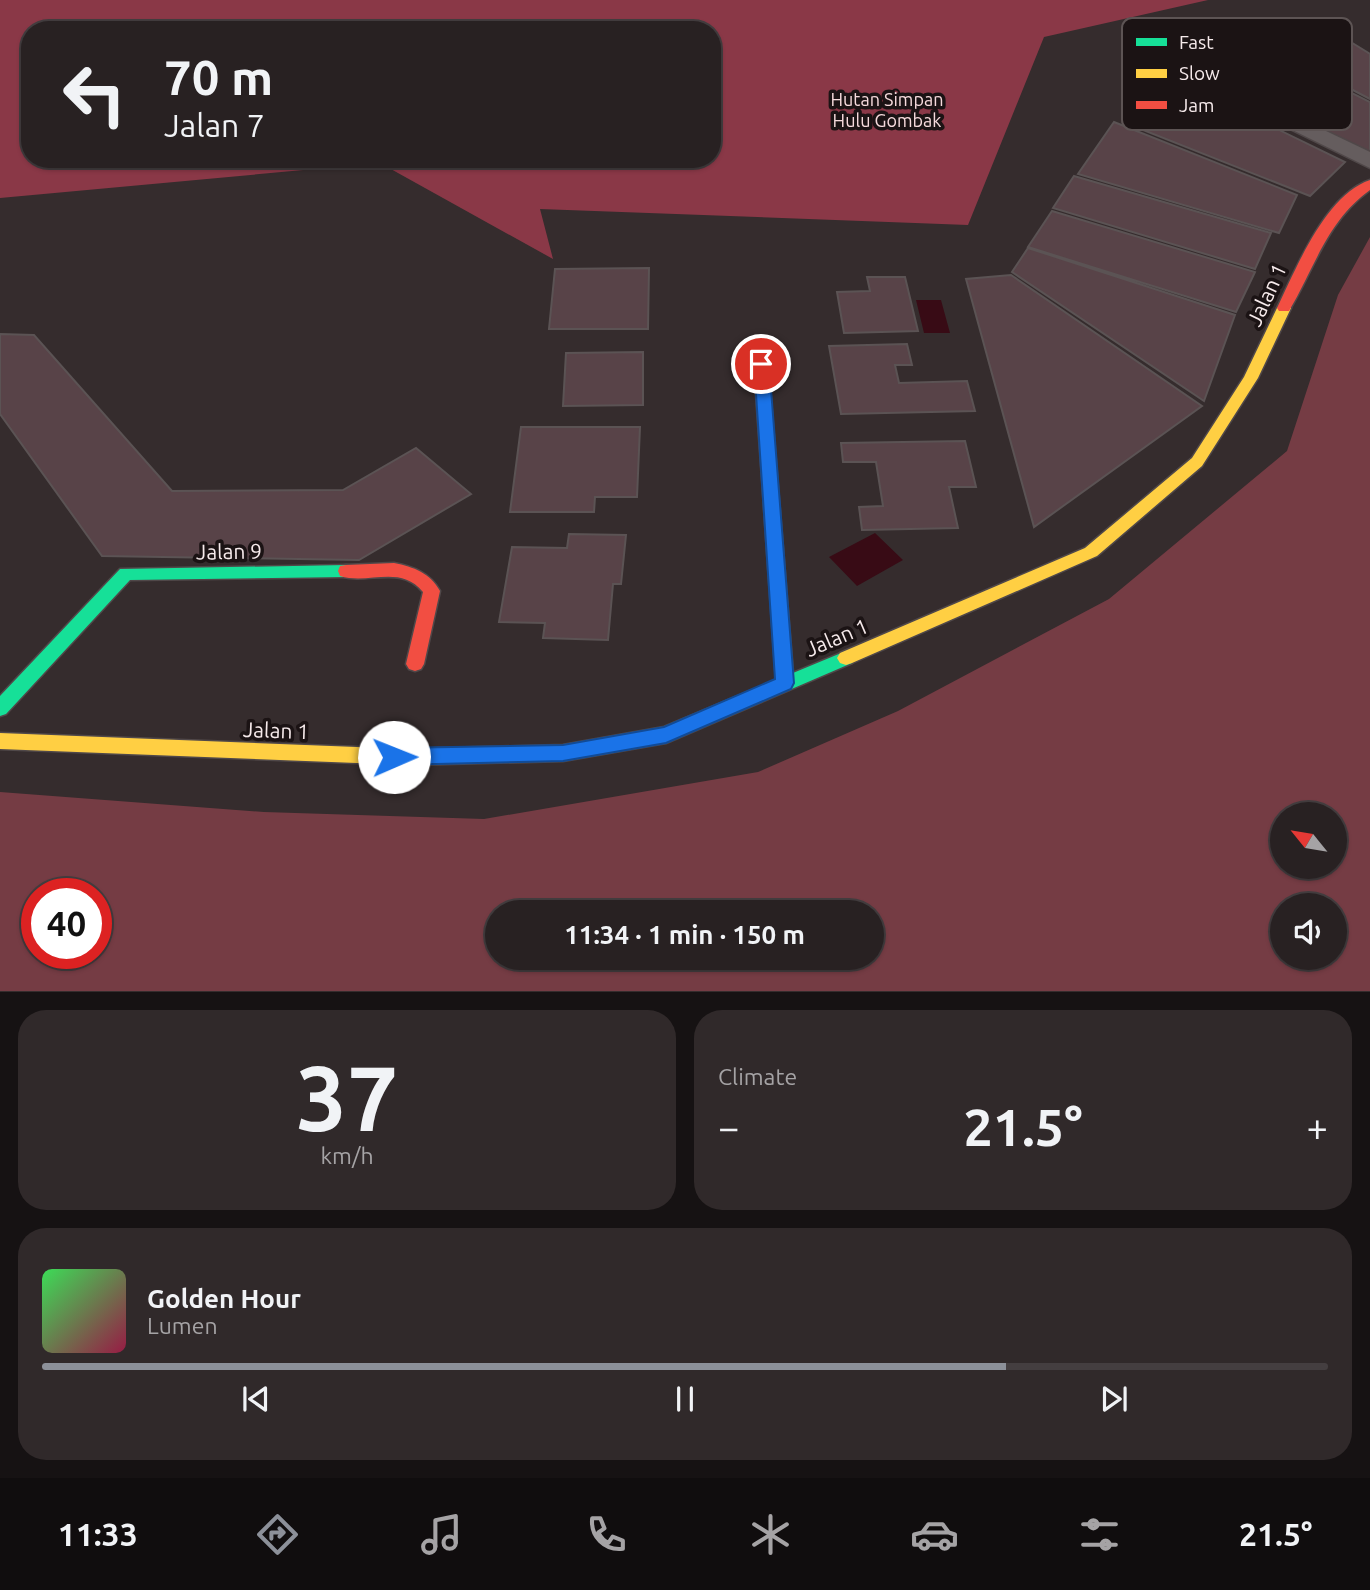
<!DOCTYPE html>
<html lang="en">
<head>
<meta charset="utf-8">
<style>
	body { margin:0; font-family:Ubuntu,sans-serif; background:#30292a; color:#f1f3f6; height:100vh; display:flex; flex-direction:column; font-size:26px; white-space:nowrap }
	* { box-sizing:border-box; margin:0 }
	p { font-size:23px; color:#a5a3a5 }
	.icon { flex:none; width:38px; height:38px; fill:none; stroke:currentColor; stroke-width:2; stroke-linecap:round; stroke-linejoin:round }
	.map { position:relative; height:992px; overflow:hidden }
	.details { display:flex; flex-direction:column; gap:18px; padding:18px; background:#161213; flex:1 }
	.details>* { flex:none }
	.hud { position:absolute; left:21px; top:21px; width:700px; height:147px; border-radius:28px; box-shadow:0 2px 5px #0004,0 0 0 2px #443e40; background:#282122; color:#f1f3f6; overflow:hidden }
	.needle { width:46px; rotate:300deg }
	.controls { position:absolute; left:1270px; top:802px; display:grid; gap:14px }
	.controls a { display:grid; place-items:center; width:77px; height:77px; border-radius:50%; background:#282122; box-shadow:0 2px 5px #0004,0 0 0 2px #443e40; font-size:35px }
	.speed { position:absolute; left:21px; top:878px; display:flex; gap:14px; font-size:35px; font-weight:700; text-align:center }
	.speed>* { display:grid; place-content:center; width:91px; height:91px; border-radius:50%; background:#282122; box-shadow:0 2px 5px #0004,0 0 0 2px #443e40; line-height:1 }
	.speed .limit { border:10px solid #d22; background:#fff; color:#111 }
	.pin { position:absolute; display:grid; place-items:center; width:60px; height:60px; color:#fff; margin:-30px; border:4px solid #fff; border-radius:50%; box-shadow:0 2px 7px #0007 }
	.me { position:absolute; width:77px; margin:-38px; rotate:89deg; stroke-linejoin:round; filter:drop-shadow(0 0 5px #0008) }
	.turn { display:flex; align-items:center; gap:24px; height:147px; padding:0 28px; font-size:32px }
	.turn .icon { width:91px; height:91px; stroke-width:2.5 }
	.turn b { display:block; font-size:49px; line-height:60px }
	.big { font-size:52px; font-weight:600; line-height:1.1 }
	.details .card { flex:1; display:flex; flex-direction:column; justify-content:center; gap:10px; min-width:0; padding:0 24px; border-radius:28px; background:#30292a }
	.details .dial { align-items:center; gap:0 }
	.dial b { font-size:91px; line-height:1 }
	.song { display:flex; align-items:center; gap:21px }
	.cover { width:84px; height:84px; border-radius:10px; background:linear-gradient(135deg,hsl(130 70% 55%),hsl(340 70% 35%)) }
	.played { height:7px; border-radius:4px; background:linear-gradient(90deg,#8c9099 75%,#443e40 75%) }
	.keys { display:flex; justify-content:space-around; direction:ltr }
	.heat { display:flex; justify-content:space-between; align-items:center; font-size:38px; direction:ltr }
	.details .tiles { flex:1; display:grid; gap:18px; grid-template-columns:1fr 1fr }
	.card:last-child { grid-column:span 2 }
	.trip { position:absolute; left:485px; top:900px; width:399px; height:70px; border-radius:35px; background:#282122; box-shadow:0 2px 5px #0004,0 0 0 2px #443e40; font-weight:600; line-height:70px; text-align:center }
	.tab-bar { display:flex; height:112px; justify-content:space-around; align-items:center; background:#100d0e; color:#a5a3a5 }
	.tab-bar .icon { width:49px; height:49px }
	.tab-bar .current { color:#8c9099 }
	.tab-bar b { font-size:32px; color:#f1f3f6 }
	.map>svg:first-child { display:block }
	.green { fill:#753c44; fill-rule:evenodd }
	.forest { fill:#8a3847; fill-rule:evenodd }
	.water { fill:#380b15 }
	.building { fill:#584348; stroke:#5b5354; stroke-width:2 }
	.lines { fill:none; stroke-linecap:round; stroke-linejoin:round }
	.street-casing { stroke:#504849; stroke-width:3 }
	.fast-casing { stroke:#504849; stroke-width:3 }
	.slow-casing { stroke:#504849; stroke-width:3 }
	.jam-casing { stroke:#504849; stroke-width:3 }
	.street { fill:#655d5e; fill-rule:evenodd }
	.fast { fill:#16e098; fill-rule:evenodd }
	.slow { fill:#ffcf43; fill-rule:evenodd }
	.jam { fill:#f24e42; fill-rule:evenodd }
	.route { fill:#1a73e8; stroke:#114b97; stroke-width:2 }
	.labels { text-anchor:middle; stroke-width:7; stroke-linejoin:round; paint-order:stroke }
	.far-park-label { font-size:18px; fill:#f6dadc; stroke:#1b1314 }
	.street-label { font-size:21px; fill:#f6eaeb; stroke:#1b1314 }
	.key { fill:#1b1314; stroke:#5d5454; stroke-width:2 }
	.key-label { font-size:19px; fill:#f6eaeb }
</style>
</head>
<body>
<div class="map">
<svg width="1370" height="992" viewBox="0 0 1370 992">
	<rect width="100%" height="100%" fill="#352c2d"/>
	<path class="green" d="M 1370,237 L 1370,991 L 0,991 L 0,792 L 264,812 L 484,819 L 758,772 L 898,711 L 1109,599 L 1287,451 L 1338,295 ZM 1283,814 L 1335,814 L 1335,866 L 1283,866 ZM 37,894 L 96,894 L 96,954 L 37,954 ZM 1283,905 L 1335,905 L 1335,957 L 1283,957 ZM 497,912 L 872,912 L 872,957 L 497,957 Z"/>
	<path class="forest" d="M 0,0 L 1208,0 L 1044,37 L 968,225 L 540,209 L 553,259 L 380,163 L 0,198 ZM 30,30 L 712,30 L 712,159 L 30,159 Z"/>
	<path class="water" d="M 941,300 L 950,333 L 924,333 L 916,300 Z
		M 875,533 L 903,560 L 857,586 L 829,557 Z"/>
	<path class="building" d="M 1341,36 L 1370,54 L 1370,99 L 1276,50 Z
		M 1270,52 L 1370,102 L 1370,154 L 1212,74 Z
		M 1158,71 L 1345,162 L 1310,196 L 1123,122 Z
		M 1114,122 L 1297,195 L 1279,233 L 1078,174 Z
		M 1074,176 L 1271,233 L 1255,269 L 1053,208 Z
		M 1052,211 L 1255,272 L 1236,312 L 1028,247 Z
		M 1028,248 L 1235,315 L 1204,401 L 1012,272 Z
		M 649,268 L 648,329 L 549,329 L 555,269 Z
		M 1011,275 L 1202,406 L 1034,527 L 966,279 Z
		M 867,277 L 905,277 L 918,331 L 844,333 L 837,292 L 870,291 Z
		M 0,334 L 34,335 L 172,491 L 343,490 L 416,448 L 471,494 L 359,560 L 102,556 L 0,414 Z
		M 907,344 L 912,365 L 895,365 L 899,383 L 967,381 L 975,411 L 841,414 L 829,346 Z
		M 643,352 L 643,405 L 563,406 L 566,353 Z
		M 521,427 L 640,427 L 637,497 L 595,497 L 594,512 L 510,512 Z
		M 965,441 L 976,487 L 949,487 L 958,528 L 862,530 L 859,507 L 883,506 L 876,462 L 843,462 L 841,443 Z
		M 569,534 L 626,535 L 621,584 L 613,584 L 608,640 L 543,638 L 545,623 L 499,622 L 512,547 L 567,548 Z"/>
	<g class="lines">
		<g class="street-casing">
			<path id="street" d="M 1177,60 L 1370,152 L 1370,168 L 1170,70 L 1167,66 Z"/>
		</g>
		<g class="fast-casing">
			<path id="fast" d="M 761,359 L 768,364 L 793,673 L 846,651 L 852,653 L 855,658 L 852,663 L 666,743 L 563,761 L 408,765 L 401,763 L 399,757 L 401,751 L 408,749 L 563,745 L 664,727 L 776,680 L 754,364 Z
				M 346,565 L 352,566 L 354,571 L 352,576 L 346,577 L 130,580 L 6,714 L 0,716 L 0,696 L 120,569 Z"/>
		</g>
		<g class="slow-casing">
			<path id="slow" d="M 1284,304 L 1291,308 L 1258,378 L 1202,466 L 1097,556 L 852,663 L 846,665 L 840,663 L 837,658 L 840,653 L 1085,548 L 1192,458 L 1244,377 L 1277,308 Z
				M 0,733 L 408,749 L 415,751 L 417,757 L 415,763 L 408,765 L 0,749 Z"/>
		</g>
		<g class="jam-casing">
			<path id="jam" d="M 1370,180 L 1370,190 C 1327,221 1315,267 1289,311 L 1279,311 L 1277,308 C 1296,269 1325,195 1370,180 Z
				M 394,563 C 414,567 430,573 440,591 L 424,664 L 421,669 L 415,671 L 409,669 L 406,664 L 423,592 C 400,564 369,585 340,576 L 338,571 L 340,566 L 346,565 Z"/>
		</g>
		<use href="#street" class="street"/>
		<use href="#fast" class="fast"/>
		<use href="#slow" class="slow"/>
		<use href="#jam" class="jam"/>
	</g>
	<path class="route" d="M 761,359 L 769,364 L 794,683 L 791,689 L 666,743 L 563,761 L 394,765 L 387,763 L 384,757 L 387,751 L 394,748 L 563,745 L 664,727 L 775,679 L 754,364 Z"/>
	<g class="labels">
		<g class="far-park-label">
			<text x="887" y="106">Hutan Simpan<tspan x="887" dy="21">Hulu Gombak</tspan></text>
		</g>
		<g class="street-label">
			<text transform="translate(1267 295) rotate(-65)" y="7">Jalan 1</text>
			<text transform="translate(229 552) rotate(-1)" y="7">Jalan 9</text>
			<text transform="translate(837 638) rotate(-23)" y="7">Jalan 1</text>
			<text transform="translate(276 731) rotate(2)" y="7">Jalan 1</text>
		</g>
	</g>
	<rect x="1122" y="18" width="230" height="112" rx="10" class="key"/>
	<rect x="1136" y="38" width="31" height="8" fill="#16e098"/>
	<rect x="1136" y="69" width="31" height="9" fill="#ffcf43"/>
	<rect x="1136" y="101" width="31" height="8" fill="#f24e42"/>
	<g class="key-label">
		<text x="1179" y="49">Fast</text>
		<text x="1179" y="80">Slow</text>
		<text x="1179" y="112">Jam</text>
	</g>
</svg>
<div class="controls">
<a><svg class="needle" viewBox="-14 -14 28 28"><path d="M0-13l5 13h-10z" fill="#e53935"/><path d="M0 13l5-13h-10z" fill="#a5a3a5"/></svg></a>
<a><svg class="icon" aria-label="sound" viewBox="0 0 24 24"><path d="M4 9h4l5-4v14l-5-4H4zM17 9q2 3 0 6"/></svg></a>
</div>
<div class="speed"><div class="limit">40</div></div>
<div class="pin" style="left:761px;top:364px;background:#d93025"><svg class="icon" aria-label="arrive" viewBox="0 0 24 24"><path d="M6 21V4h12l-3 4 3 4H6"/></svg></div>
<svg class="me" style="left:394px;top:757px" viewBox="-20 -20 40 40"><circle r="19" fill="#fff"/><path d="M0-13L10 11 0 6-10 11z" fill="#1a73e8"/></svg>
<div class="trip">11:34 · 1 min · 150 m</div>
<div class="hud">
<div class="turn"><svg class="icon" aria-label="left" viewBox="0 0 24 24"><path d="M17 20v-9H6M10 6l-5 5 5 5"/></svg><div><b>70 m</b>Jalan 7</div></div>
</div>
</div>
<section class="details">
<div class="tiles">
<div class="card dial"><b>37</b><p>km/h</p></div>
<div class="card"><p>Climate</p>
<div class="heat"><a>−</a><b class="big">21.5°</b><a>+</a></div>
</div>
<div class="card">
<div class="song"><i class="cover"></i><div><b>Golden Hour</b><p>Lumen</p></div></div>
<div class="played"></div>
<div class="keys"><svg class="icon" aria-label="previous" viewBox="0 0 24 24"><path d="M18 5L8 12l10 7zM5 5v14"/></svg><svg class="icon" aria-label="pause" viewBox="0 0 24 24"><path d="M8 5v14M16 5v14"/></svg><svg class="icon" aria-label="next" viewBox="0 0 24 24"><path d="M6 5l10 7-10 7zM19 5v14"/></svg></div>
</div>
</div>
</section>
<nav class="tab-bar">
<b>11:33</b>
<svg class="icon current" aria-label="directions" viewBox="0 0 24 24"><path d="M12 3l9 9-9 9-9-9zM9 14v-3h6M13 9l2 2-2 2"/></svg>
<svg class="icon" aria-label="music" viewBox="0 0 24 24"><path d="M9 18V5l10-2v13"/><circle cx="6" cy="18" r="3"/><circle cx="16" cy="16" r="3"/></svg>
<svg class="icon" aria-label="phone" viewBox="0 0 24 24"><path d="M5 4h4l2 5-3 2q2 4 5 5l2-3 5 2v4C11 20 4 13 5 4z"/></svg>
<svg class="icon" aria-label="climate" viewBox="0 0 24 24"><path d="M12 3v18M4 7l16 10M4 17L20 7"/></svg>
<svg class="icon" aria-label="car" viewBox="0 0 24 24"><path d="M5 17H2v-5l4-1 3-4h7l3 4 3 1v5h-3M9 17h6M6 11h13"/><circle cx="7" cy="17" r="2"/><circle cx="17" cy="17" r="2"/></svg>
<svg class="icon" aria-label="filters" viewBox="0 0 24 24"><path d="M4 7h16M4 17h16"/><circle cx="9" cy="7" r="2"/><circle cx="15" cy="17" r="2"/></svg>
<b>21.5°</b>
</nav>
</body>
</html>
